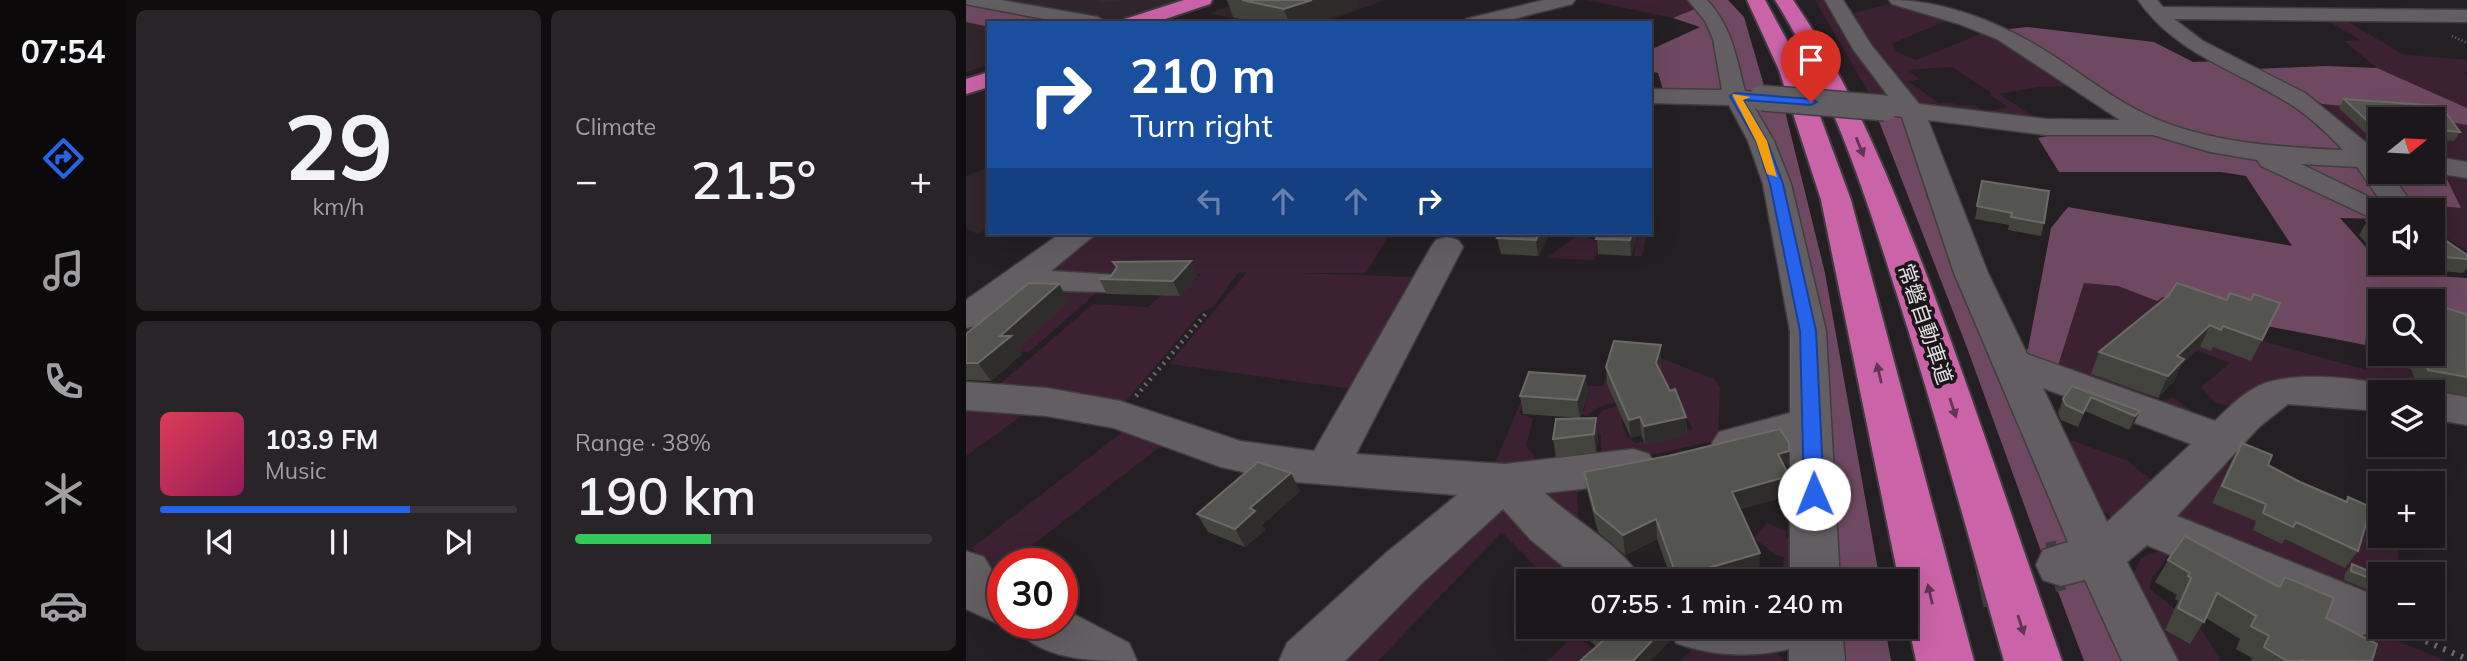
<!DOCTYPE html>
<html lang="en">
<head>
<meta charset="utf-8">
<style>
	body { margin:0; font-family:Mulish,"Noto Sans JP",sans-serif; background:#282427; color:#f1f3f6; height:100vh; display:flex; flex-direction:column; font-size:26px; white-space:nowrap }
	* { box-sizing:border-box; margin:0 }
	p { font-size:23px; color:#a09fa2 }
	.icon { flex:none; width:38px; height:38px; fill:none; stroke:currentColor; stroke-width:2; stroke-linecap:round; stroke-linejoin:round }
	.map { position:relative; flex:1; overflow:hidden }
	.details { display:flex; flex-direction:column; gap:10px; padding:10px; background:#0f0d0e; width:840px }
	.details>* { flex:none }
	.banner { position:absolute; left:21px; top:21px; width:665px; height:214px; border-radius:0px; box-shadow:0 7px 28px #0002,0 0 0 2px #393639; background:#1a4fa0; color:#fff; overflow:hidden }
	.needle { width:46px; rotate:72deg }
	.buttons { position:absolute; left:1402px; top:107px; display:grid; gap:14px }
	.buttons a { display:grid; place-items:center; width:77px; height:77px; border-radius:0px; background:#1b171a; box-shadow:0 7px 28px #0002,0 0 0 2px #393639; font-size:35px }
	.speed { position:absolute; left:21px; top:548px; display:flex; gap:14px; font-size:35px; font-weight:700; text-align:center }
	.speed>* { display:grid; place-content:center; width:91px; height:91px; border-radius:50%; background:#1b171a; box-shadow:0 7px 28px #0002,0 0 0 2px #393639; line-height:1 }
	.speed .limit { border:10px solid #d22; background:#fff; color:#111 }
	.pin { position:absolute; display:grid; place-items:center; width:60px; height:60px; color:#fff; margin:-72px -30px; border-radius:50% 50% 50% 0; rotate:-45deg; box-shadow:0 0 7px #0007 }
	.pin .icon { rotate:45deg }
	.me { position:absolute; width:77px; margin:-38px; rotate:359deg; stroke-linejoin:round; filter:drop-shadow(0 0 5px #0008) }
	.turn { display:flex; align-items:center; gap:24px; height:147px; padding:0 28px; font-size:32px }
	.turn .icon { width:91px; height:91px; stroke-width:2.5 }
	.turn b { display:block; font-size:49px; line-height:60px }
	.lanes { display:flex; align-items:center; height:66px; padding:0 28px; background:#0003; justify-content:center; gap:35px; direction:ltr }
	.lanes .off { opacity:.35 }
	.big { font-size:52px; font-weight:600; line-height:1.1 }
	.details .card { flex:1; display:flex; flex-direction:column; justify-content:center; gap:10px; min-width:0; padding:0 24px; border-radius:10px; background:#282427 }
	.details .dial { align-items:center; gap:0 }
	.dial b { font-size:91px; line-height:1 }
	.song { display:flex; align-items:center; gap:21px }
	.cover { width:84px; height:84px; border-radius:10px; background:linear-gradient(135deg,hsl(350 70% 55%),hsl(330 70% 35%)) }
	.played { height:7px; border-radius:4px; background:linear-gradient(90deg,#2563eb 70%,#393639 70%) }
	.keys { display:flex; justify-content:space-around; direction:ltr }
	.heat { display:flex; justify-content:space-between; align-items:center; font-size:38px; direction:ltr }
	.charge { height:10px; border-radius:5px; background:linear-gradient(90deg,#34c759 38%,#393639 0) }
	.details .tiles { flex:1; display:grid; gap:10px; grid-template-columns:repeat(2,1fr) }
	.trip { position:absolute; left:550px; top:569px; width:402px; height:70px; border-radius:0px; background:#1b171a; box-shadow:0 7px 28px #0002,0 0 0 2px #393639; font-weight:600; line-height:70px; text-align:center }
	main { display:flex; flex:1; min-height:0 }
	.tab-bar { display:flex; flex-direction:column; width:126px; justify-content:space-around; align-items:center; background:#0b090a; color:#a09fa2 }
	.tab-bar .icon { width:49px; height:49px }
	.tab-bar .selected { color:#2563eb }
	.tab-bar b { font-size:32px; color:#f1f3f6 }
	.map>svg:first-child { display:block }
	.built { fill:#30262c }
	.green { fill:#3b2131; fill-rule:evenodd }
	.forest { fill:#6f4961 }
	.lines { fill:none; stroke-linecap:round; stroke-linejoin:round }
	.minor-tunnel { stroke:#413c3f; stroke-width:50; stroke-dasharray:50 24; stroke-linecap:butt }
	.minor-casing { stroke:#403d3f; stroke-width:3 }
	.highway-casing { stroke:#403d3f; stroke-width:4 }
	.path-far2 { stroke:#6f6b6d; stroke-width:2.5; stroke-dasharray:1 2.5; stroke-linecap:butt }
	.path-far1 { stroke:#6f6b6d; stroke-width:4.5; stroke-dasharray:2 5; stroke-linecap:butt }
	.path { stroke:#6f6b6d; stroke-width:6; stroke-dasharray:2.5 7; stroke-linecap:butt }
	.minor { fill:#635e61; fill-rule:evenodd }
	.highway { fill:#cb63a9; fill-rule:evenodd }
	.minor-bridge-casing { stroke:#403d3f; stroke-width:28; stroke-linecap:butt }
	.minor-bridge { stroke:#635e61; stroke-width:25 }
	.wall { fill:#43433e }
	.shaded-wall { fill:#2f2d2c }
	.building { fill:#545450; stroke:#6b6a67; stroke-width:2 }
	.oneway { fill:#613553 }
	.route { fill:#2563eb; stroke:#184099; stroke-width:2 }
	.slow { fill:#f59e0b }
	.labels { text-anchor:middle; stroke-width:7; stroke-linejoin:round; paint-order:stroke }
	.street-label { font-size:21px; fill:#e3e0e2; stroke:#1a1619 }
</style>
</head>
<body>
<main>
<nav class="tab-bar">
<b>07:54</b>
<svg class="icon selected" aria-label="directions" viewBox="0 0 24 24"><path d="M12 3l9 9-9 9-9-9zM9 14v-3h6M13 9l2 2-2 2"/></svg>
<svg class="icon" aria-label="music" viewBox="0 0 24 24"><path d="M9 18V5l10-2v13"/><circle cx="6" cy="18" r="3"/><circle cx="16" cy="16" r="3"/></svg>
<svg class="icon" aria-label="phone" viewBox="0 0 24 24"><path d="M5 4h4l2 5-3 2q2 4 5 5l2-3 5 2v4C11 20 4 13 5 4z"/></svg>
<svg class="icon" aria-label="climate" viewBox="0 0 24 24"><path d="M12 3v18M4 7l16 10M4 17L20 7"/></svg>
<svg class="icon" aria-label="car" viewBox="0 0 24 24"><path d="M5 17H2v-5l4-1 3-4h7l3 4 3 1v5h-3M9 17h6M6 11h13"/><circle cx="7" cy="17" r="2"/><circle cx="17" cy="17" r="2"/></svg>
</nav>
<section class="details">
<div class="tiles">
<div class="card dial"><b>29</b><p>km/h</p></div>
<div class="card"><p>Climate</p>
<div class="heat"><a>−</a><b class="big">21.5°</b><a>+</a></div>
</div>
<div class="card">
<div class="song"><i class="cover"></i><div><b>103.9 FM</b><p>Music</p></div></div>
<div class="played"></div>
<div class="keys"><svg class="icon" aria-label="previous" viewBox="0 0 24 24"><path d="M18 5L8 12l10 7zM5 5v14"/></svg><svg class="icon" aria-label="pause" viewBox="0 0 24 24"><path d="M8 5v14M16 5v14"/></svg><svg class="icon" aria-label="next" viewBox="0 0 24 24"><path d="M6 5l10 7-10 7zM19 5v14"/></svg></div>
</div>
<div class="card"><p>Range · 38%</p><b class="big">190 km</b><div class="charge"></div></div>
</div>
</section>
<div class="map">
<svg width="1501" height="661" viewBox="0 0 1501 661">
	<rect width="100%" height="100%" fill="#241f22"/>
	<path class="built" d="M 35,0 L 221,0 L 164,18 L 147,20 Z
		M 282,0 L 419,0 L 356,23 L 284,23 L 243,13 Z
		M 0,4 L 23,23 L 23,65 L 0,72 Z
		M 23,167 L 23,228 L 11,234 L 0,228 L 0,176 Z"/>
	<path class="green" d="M 621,0 L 725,0 L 731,8 L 707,18 Z
		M 849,0 L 861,0 L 935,105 L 909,104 Z
		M 931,2 L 1023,32 L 1106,86 L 1072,87 L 1033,94 L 1079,124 L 954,106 L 880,15 ZM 985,19 L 1019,32 L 950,60 L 928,51 L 927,43 ZM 986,67 L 1024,92 L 1025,96 L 1042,107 L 1019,112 L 1009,105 C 995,107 987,101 973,103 L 943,82 L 954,79 L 941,70 Z
		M 1353,16 L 1373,16 L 1436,54 L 1501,60 L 1501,72 L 1497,72 L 1501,75 L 1501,108 L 1411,68 L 1378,41 L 1394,40 Z
		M 1356,104 L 1432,109 L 1501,125 L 1501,166 L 1476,162 L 1467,150 L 1466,119 L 1414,119 L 1414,152 Z
		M 1476,169 L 1501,174 L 1501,251 L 1467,229 L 1466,210 L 1448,210 L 1443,203 L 1495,208 Z
		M 123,233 L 424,233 L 400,273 L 332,273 L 449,277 L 386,389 L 203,364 L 281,272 L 272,273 L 246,308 L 236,311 L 155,407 L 26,391 L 127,304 L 182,307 C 196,294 207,285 227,283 L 234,274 L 66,275 Z
		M 675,233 L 681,233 L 676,256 L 668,256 L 669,245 L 651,244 L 633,249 L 628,260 L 581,258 L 610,236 L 621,234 L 622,238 L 633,242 L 671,240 Z
		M 1117,283 L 1152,286 L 1191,301 L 1197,297 L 1285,338 L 1401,370 L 1399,345 L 1404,297 L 1415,301 L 1414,312 L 1409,318 L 1414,328 L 1414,347 L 1410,347 L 1414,361 C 1448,369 1474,348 1501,329 L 1451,386 L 1501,395 L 1501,406 L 1466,392 L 1424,392 L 1402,388 L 1271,409 L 1248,402 L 1235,387 L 1264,363 L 1167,327 L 1131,369 L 1195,401 L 1207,397 L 1250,429 L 1090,372 Z
		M 90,286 L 137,287 L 63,352 L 0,350 L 0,326 Z
		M 650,345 L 664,346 L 748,379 L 754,387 L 752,440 L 658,461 L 635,463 L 635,434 L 618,430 L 637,410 L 652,406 L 659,420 L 655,421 L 661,437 L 670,443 L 727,429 L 703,387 L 635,406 L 620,416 L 612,413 L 618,411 L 623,392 L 563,388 L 553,413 L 567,418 L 560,446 L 569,456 L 563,472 L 525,472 L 562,385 L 637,386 Z
		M 0,404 L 68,407 L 0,456 Z
		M 164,426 L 203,440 L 43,563 L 37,564 L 37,568 L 29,575 L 6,548 Z
		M 1099,438 L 1160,460 L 1187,481 L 1146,518 L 1131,506 Z
		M 1251,459 L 1414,529 L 1414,536 L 1433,537 L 1431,574 L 1414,574 L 1414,617 L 1299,568 L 1208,518 Z
		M 641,479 L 611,493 L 613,533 L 570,485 Z
		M 521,508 L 539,511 L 549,518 L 628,581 L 584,581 L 536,532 L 412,661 L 361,661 Z
		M 801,523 L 820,531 L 820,538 L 828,538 L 827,581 L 816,581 L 818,557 L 810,555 L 788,538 Z
		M 1208,551 L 1240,561 L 1480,661 L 1387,661 L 1276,593 L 1203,555 L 1185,580 L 1184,589 L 1237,632 L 1255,661 L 1204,661 L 1167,575 L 1175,558 L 1189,552 Z
		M 609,634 L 631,652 L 621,661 L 581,661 Z
		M 731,644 L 810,651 L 818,661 L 715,661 Z"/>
	<path class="forest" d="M 736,0 L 762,0 L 778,17 L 801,96 L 780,95 Z
		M 0,4 L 100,23 L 23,23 L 23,27 L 0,22 Z
		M 731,8 L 744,23 L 760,91 L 698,93 L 692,73 L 684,71 L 684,50 L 734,27 L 707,18 Z
		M 1061,27 L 1188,42 L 1227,62 L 1254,61 L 1333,107 L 1384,153 C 1322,149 1257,149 1198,125 C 1146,105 1090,60 1043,29 Z
		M 1359,66 L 1411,68 L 1501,108 L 1501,125 L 1478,121 L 1471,114 L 1356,104 L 1290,69 Z
		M 785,100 L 817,103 L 859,273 L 914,581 L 865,581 L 852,330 Z
		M 909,111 L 936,112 L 965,194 L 960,195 L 1116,548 L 1076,554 L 1000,345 Z
		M 1187,133 L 1225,147 L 1295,161 L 1414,219 L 1374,218 L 1423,273 L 1501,278 L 1501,329 L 1467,319 L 1466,301 L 1415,301 L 1404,297 L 1399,345 C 1332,331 1261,322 1197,297 L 1191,301 L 1152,286 L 1118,283 L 1090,372 L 1053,352 L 1062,349 L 1085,228 L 1102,207 L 1326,246 L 1280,176 L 1255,172 L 1093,172 L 1072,138 L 1091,134 Z
		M 1315,159 L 1393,163 L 1424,210 Z
		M 1476,169 L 1495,208 L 1443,203 L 1423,172 Z
		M 1118,576 L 1158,661 L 1118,661 L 1088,581 Z
		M 881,627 L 919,627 L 925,661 L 869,661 L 867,637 Z"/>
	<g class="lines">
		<path class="minor-tunnel" d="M 940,599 L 1095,565"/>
		<g class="minor-casing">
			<path id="minor" d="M 0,0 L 35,0 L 132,17 L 142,23 L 99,23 L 4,5 L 0,4 Z
				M 578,0 L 609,0 L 606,4 L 531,23 L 497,23 L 500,19 Z
				M 722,0 L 741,0 C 766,27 770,56 779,91 L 800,93 L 804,98 L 800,103 L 787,105 L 808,141 L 825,184 L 860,331 L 874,581 L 824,581 L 824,443 L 768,459 L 753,454 L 746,443 L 753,432 L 824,413 L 824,331 L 797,184 L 782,141 L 763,105 L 684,103 L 684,89 L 756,90 L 747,39 L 739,21 Z
				M 859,0 L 877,0 L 906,46 L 953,104 L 1080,119 L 1154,120 L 1031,39 L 993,24 L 926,4 L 923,0 C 979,0 1036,23 1083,53 C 1116,74 1147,99 1183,116 C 1244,143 1311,147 1377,150 C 1360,132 1341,114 1319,101 C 1265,68 1209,53 1172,0 L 1191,0 L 1197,7 L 1501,10 L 1501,22 L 1208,19 L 1237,41 L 1339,93 L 1413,153 L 1414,172 L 1423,172 L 1451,210 L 1414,210 L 1414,222 L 1295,166 L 1291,160 L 1244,152 L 1187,135 L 1080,135 L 962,120 L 1022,273 L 1061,354 L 1249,421 C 1262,408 1279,391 1297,384 C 1330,371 1395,378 1428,387 L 1431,392 L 1414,392 L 1414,411 L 1322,404 L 1293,427 L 1211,516 L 1413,597 L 1413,629 L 1394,636 L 1181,545 L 1161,562 L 1212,661 L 1156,661 L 1119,580 L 1095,586 L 1077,580 L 1070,565 L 1077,550 L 1102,542 L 988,273 L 936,117 L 914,113 L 911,108 L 914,103 L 926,101 L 887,49 ZM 1335,164 L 1391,167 L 1416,203 ZM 1077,388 L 1225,444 L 1141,522 Z
				M 1466,156 L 1501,162 L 1501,178 L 1463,172 L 1466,172 Z
				M 95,233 L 131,233 L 85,271 L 151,275 L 156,282 L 151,289 L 139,292 L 58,290 L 13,325 L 0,328 L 0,300 Z
				M 481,237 L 492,240 L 497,247 L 390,454 L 538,464 L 667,449 L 683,454 L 689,466 L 683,478 L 667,483 L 579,493 C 607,520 660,548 676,581 L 615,581 L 565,540 L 537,509 L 456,583 L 379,661 L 313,661 L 321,643 L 420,553 L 491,495 L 317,481 L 255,467 L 148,428 L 81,416 L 0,410 L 0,382 L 81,388 L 154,401 L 274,441 L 348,451 L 465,247 L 470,240 Z
				M 1466,391 L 1501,397 L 1501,425 L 1466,419 L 1466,392 L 1462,392 Z
				M 0,551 L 18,557 L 27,572 L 37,577 L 37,623 L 45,623 L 37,626 L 0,609 Z
				M 96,608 L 163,643 L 171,661 C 126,661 70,661 47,623 L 96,623 Z
				M 703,626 L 876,626 L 879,661 L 823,661 L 823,649 C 786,658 745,656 710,643 Z"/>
		</g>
		<g class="highway-casing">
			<path id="highway" d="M 218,0 L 246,0 L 244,4 L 187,23 L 156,23 L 159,19 Z
				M 781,0 L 799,0 L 837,70 L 885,200 L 1008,661 L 950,661 L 940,612 L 940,581 L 933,581 L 855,200 L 813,70 Z
				M 809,0 L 827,0 C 886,85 924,180 961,276 C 1009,403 1051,533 1096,661 L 1038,661 C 1001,532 966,401 924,273 C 894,178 862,85 809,0 Z
				M 23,72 L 23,87 L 0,94 L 0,79 Z"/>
		</g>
		<path class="path-far2" d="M 1486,36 L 1501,43"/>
		<path class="path-far1" d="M 170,396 L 242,311"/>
		<path class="path" d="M 1425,626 L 1501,659"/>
		<use href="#minor" class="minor"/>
		<use href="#highway" class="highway"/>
		<g class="minor-bridge-casing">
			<path id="minor-bridge" d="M 796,98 L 919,108"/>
		</g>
		<use href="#minor-bridge" class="minor-bridge"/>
	</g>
	<path class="wall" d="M 261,0 L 390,0 L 392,7 L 346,23 L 292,23 L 267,17 Z
		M 1378,99 L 1475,106 L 1494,132 L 1488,141 L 1466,139 L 1466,119 L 1414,119 L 1414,147 L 1373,108 Z
		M 1016,181 L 1078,223 L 1075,236 L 1042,230 L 1043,225 L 1009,219 Z
		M 1401,221 L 1414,221 L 1414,259 L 1393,235 Z
		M 1466,231 L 1501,255 L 1501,268 L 1497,273 L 1421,266 L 1417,262 L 1466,262 Z
		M 584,233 L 572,256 L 535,254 L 531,238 Z
		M 624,233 L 672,233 L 665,256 L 632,254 L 631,237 L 624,237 Z
		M 232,276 L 214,296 L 141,294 L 133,279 Z
		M 1261,300 L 1296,340 L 1285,361 L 1247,347 L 1245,351 L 1234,347 L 1215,365 L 1208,381 L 1192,398 L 1125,374 L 1133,352 Z
		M 103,301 L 52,348 L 56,354 L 25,381 L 0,380 L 0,334 Z
		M 1414,309 L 1414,330 L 1409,318 Z
		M 1501,317 L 1501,396 L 1451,386 L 1445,369 L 1429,365 L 1424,354 L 1466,354 Z
		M 695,345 L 695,362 L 694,370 L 704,391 L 720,417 L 721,435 L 679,444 L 675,435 L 665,438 L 641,384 L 640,367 Z
		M 619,376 L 622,394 L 614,418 L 557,414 L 554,396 Z
		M 1106,386 L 1174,411 L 1167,425 L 1163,430 L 1119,411 L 1112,427 L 1095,420 L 1092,413 L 1097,399 Z
		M 590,419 L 632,436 L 630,452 L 590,458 L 587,439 Z
		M 1276,443 L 1302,465 L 1334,482 L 1379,501 L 1382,497 L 1392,551 L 1379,568 L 1319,539 L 1316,544 L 1287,530 L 1290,521 L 1246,503 L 1266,460 Z
		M 820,471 L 823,476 L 821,496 L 774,509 L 793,573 L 765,581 L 706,581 L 691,539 L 659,555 L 632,532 L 621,491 L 618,472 L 821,471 Z
		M 334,491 L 296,525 L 299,530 L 279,547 L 242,532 L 231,514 Z
		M 1202,560 L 1313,586 L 1319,577 L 1406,661 L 1285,661 L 1286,658 L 1270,649 L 1274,639 L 1240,618 L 1224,644 L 1199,630 L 1212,601 L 1209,599 L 1211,595 L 1189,582 Z
		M 1386,564 L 1414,576 L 1414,593 L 1413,594 L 1378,580 L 1379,573 Z
		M 615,626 L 703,626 L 704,641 L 630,646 L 616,635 Z"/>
	<path class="shaded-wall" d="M 134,0 L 158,0 L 135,3 Z
		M 346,0 L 390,0 L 392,7 L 346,23 L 323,23 L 318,9 Z
		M 573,233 L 584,233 L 572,256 L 570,240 Z
		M 666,233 L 672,233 L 672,234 L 665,256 L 664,240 Z
		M 225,261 L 232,276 L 214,296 L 207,281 Z
		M 93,284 L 103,301 L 52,348 L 56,354 L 25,381 L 12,363 L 34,336 Z
		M 1244,325 L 1234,347 L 1215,365 L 1208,381 L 1192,398 L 1211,356 Z
		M 695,345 L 695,362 L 691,380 L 690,363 Z
		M 619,376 L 622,394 L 614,418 L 611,400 Z
		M 1174,411 L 1167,425 L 1163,430 L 1169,416 Z
		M 674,417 L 675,435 L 665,438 L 663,420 Z
		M 720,417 L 721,435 L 679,444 L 678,426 Z
		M 630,418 L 632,436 L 630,452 L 628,434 Z
		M 823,451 L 821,471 L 811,473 L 812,454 Z
		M 325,473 L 334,491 L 296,525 L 299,530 L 279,547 L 269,529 L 284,508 Z
		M 823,476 L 821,496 L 766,512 L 766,492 Z
		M 690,519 L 691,539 L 659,555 L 657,535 Z
		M 794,553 L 793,573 L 765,581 L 711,581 L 711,577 Z
		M 700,626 L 703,626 L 704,641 L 685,661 L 667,661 Z"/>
	<path class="building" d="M 276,0 L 346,0 L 318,9 Z
		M 1378,99 L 1475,106 L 1494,132 L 1466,129 L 1466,119 L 1414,119 L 1414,133 Z
		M 1016,181 L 1083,191 L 1078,223 L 1045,217 L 1046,213 L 1011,206 Z
		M 1401,221 L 1414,221 L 1414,235 Z
		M 1466,231 L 1501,255 L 1501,259 L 1466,256 Z
		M 534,233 L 573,233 L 570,240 L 531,238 Z
		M 632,233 L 666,233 L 664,240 L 630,239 Z
		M 225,261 L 207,281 L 133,279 L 145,276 L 151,267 L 147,262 Z
		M 63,283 L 93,284 L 34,336 L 45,336 L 12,363 L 0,363 L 0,334 Z
		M 1211,283 L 1261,300 L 1264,293 L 1285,300 L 1288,294 L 1314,303 L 1296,340 L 1257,326 L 1255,330 L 1244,325 L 1211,356 L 1218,359 L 1202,376 L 1133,352 L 1202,296 Z
		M 1422,297 L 1453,301 L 1423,301 Z
		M 1466,304 L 1500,314 L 1501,317 L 1501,377 L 1462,370 L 1456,354 L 1466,354 Z
		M 648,341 L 695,345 L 690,363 L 704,391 L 709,389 L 720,417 L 678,426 L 674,417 L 663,420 L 640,367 Z
		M 563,372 L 619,376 L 611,400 L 554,396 Z
		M 1106,386 L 1174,411 L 1169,416 L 1125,397 L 1117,413 L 1100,405 L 1097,399 Z
		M 630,418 L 628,434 L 587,439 L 590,419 Z
		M 814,429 L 823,443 L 823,451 L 812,454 L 823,476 L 766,492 L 794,553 L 711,577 L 690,519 L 657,535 L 629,512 L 618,472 L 702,456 Z
		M 1276,443 L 1306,455 L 1302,465 L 1334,482 L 1381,502 L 1382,497 L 1405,507 L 1392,551 L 1330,522 L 1327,527 L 1297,513 L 1300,504 L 1256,486 Z
		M 292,462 L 325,473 L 284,508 L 289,511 L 269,529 L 231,514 Z
		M 1219,536 L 1309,585 L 1314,587 L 1319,577 L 1368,598 L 1360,618 L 1411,644 L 1406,661 L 1339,661 L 1337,660 L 1336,661 L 1321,661 L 1298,647 L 1303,636 L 1285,626 L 1290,616 L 1251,593 L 1238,622 L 1212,608 L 1225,578 L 1222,576 L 1224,573 L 1202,560 Z
		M 1386,564 L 1414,576 L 1414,582 L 1385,571 Z
		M 624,626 L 700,626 L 667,661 L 614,661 L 639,639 Z"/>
	<defs><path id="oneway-solid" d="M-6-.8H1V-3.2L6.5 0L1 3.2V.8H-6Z" transform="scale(1.75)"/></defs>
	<g class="oneway">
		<use href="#oneway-solid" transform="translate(894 147) rotate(68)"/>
		<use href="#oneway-solid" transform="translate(913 373) rotate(-103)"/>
		<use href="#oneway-solid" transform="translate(987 408) rotate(72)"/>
		<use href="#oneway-solid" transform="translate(964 594) rotate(-103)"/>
		<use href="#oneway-solid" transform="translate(1055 625) rotate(72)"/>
	</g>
	<path class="route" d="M 769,93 L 845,99 L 851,102 L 845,105 L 777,100 L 801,141 L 817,184 L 850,331 L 858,494 L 855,500 L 841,500 L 838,494 L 834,331 L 804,184 L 790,141 L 764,96 Z"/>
	<path class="slow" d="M 766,94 L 785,97 L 777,100 L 801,141 L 811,177 L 801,174 L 790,141 Z"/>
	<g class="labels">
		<g class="street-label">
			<text transform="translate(959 324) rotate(71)" y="7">常磐自動車道</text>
		</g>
	</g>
</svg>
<div class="buttons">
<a><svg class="needle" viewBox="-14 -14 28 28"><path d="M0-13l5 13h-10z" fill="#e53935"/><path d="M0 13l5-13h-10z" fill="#a09fa2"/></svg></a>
<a><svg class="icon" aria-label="sound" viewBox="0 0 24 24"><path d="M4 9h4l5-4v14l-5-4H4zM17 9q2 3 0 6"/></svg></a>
<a><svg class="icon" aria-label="search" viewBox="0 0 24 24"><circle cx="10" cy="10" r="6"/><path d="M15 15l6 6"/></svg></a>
<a><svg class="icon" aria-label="layers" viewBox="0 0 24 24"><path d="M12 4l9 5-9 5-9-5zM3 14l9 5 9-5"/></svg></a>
<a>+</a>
<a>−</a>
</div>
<div class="speed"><div class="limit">30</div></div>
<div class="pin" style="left:845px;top:102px;background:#d93025"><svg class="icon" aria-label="arrive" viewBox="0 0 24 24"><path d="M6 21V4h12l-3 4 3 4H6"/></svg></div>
<svg class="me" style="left:848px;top:494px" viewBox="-20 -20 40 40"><circle r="19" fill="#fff"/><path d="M0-13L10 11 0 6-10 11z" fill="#2563eb"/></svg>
<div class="trip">07:55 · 1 min · 240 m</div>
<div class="banner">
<div class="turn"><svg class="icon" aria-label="right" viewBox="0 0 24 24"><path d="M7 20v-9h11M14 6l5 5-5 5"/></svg><div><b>210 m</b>Turn right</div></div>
<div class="lanes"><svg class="icon off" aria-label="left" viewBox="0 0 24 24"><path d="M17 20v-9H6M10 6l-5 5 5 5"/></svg><svg class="icon off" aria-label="ahead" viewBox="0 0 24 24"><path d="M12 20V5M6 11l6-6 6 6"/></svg><svg class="icon off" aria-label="ahead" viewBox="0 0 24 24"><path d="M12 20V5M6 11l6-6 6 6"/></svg><svg class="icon" aria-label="right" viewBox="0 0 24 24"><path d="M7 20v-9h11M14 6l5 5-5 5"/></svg></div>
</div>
</div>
</main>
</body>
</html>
